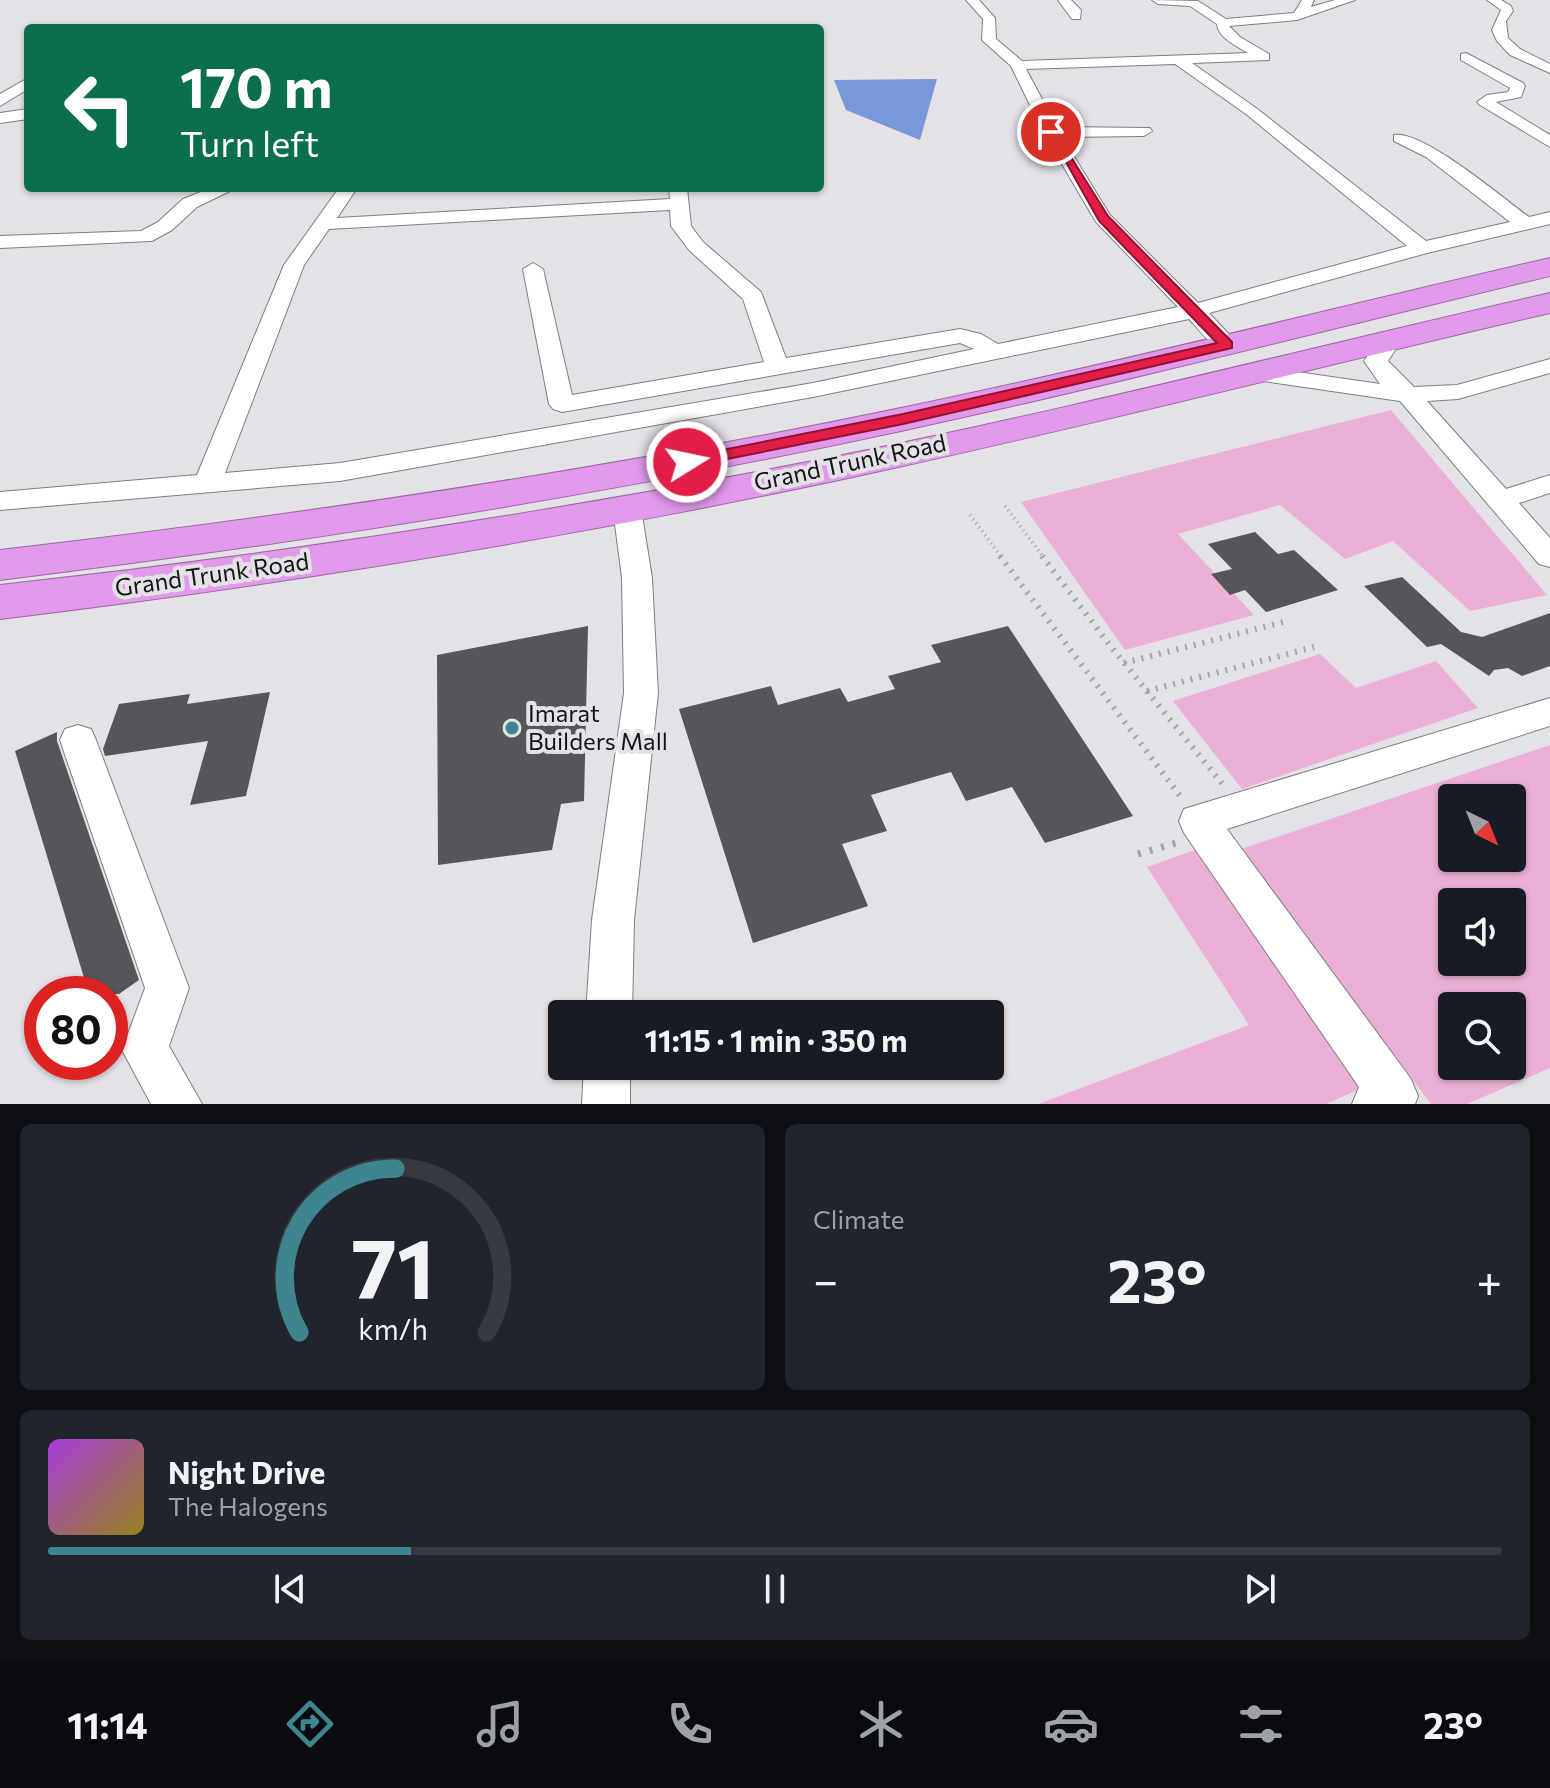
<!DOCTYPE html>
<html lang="en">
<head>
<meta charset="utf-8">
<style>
	body { margin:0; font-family:Commissioner,sans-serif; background:#20242c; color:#f1f3f6; height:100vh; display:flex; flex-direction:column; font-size:30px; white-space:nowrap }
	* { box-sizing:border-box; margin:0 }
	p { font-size:26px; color:#9ea1a6 }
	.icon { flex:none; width:44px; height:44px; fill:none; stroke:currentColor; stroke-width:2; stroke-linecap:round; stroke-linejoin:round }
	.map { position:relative; height:1104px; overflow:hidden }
	.side { display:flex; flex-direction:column; gap:20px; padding:20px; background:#0d0f14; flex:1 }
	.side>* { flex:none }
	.hud { position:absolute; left:24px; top:24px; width:800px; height:168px; border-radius:8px; box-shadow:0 2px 6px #0004; background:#0b6e4f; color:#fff; overflow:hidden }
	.needle { width:52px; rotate:137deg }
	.tools { position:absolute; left:1438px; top:784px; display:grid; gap:16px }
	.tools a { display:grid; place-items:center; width:88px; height:88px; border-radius:8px; background:#171b24; box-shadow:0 2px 6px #0004; font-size:40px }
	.speed { position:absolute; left:24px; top:976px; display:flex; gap:16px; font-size:40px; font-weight:700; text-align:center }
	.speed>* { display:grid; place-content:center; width:104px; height:104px; border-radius:50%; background:#171b24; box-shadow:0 2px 6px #0004; line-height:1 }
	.speed .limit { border:12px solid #d22; background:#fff; color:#111 }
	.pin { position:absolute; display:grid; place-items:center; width:68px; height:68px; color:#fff; margin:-34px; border:4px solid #fff; border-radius:50%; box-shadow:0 2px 8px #0007 }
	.me { position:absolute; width:88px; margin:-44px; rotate:80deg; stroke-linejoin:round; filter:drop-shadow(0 0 6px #0008) }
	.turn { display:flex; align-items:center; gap:28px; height:168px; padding:0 24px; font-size:36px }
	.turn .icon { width:104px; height:104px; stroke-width:2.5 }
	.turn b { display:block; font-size:56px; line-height:68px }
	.big { font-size:60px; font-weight:700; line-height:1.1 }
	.side .tile { flex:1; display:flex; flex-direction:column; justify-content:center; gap:12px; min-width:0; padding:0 28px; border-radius:12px; background:#20242c }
	.side .dial { align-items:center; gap:0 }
	.dial svg { height:208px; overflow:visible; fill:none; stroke:#363941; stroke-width:7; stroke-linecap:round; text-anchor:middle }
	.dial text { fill:#f1f3f6; stroke:none }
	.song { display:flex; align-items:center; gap:24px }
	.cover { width:96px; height:96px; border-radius:12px; background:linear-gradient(135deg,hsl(280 70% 55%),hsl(50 70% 35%)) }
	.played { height:8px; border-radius:4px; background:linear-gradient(90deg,#3e858e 25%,#363941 25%) }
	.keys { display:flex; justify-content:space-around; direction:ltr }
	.heat { display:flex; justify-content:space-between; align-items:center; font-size:44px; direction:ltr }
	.side .tiles { flex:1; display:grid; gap:20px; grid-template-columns:1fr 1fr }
	.tile:last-child { grid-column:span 2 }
	.trip { position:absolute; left:548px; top:1000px; width:456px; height:80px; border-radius:8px; background:#171b24; box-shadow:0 2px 6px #0004; font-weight:700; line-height:80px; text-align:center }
	.dock { display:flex; height:128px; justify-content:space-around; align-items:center; background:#090b0e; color:#9ea1a6 }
	.dock .icon { width:56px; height:56px }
	.dock .active { color:#3e858e }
	.dock b { font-size:36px; color:#f1f3f6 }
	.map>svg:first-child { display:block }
	.green { fill:#ecb0d6; fill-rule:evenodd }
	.water { fill:#7998d8 }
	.building { fill:#56565a }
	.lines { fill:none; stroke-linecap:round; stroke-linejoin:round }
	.minor-casing { stroke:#7f7d81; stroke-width:2 }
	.highway-casing { stroke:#996aa0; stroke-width:2 }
	.path-far2 { stroke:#a4a3a6; stroke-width:4; stroke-dasharray:1 4; stroke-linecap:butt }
	.path-far1 { stroke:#a4a3a6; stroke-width:6; stroke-dasharray:2 7; stroke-linecap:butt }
	.path { stroke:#a4a3a6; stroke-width:7; stroke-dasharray:3 9; stroke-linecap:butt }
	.minor { fill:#fff; fill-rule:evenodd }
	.highway { fill:#e199ec; fill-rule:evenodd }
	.route { fill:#e11d48; stroke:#92132f; stroke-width:2 }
	.poi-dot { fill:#3e858e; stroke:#e4e2e6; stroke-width:3 }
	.labels { text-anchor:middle; stroke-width:8; stroke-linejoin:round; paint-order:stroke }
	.street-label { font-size:24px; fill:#131314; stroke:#e4e2e6 }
	.poi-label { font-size:24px; fill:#131314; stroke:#e4e2e6; text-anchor:start }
</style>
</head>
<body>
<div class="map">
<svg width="1550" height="1104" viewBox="0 0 1550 1104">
	<rect width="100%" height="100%" fill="#e4e2e6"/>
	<path class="green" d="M 1391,410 L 1547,595 L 1470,611 L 1393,541 L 1345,559 L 1280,505 L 1178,534 L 1254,615 L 1125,650 L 1021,502 Z
		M 1320,654 L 1356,688 L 1436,661 L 1478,708 L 1242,789 L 1173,701 Z
		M 1550,745 L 1550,1068 L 1467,1104 L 1431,1104 L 1241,849 ZM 1452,798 L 1512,798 L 1512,858 L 1452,858 ZM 1452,902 L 1512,902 L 1512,962 L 1452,962 ZM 1452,1006 L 1512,1006 L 1512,1066 L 1452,1066 Z
		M 1206,846 L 1369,1085 L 1326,1104 L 1038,1104 L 1249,1025 L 1147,867 Z"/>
	<path class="water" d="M 937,79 L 920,140 L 846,110 L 834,80 Z"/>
	<path class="building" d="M 1255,532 L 1278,554 L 1294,550 L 1338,590 L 1266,612 L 1245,590 L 1230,595 L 1211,574 L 1232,569 L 1208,544 Z
		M 1402,577 L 1461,632 L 1482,637 L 1550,613 L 1550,666 L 1522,676 L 1508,668 L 1494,670 L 1489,676 L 1441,644 L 1427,647 L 1364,586 Z
		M 588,626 L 584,801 L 561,804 L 552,850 L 438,865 L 437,655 Z
		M 1008,626 L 1133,816 L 1045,843 L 1012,787 L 966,801 L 951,772 L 871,795 L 887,831 L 842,844 L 868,906 L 753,943 L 679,709 L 771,686 L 778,705 L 840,688 L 848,702 L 895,689 L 888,676 L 941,662 L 931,645 Z
		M 270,692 L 246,796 L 190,805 L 208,741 L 105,756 L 103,749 L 119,704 L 190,694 L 187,704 Z
		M 57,732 L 57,741 L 139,980 L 119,994 L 89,994 L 15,751 Z"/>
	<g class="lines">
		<g class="minor-casing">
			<path id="minor" d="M 966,0 L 979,0 L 995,18 L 996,39 L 1022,61 L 1248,53 C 1237,46 1218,38 1217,24 L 1190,6 L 1158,4 L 1152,0 L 1198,1 L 1226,19 L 1294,13 L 1302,0 L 1314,0 L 1311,7 L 1335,0 L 1355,0 L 1297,20 L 1229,26 L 1240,37 L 1269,54 L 1269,60 L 1192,63 L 1256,108 L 1426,241 L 1510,222 L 1426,157 L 1394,141 L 1394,135 C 1422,129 1504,199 1529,217 L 1550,212 L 1550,224 L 1427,253 L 1209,313 L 1239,345 L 1235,350 C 1215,355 1202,332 1189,319 L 813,397 L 340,481 L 0,510 L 0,492 L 197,475 L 284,265 L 339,188 L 357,188 L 337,218 L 670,199 L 669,188 L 687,188 L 691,226 L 703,242 L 761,292 L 786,358 L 960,329 L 981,334 L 998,344 L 1178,307 L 1096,222 L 1043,132 L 1011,66 L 982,40 L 983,19 ZM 1175,64 L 1246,114 L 1407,246 L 1198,303 L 1110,215 L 1062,137 L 1144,136 L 1152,131 L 1150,128 L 1057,127 L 1026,69 ZM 670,210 L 671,226 L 689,250 L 743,299 L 764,362 L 572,395 L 543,269 L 533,263 L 523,269 L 549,404 L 553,409 L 562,412 L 960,343 L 974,349 L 813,383 L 340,463 L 225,473 L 304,265 L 329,229 Z
				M 1058,0 L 1071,0 L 1081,10 L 1080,19 L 1072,19 Z
				M 1487,0 L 1501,0 L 1511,6 L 1513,11 L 1506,21 L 1508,38 L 1520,49 L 1550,64 L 1550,73 L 1510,55 L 1497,41 L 1492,30 L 1501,10 Z
				M 1466,53 L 1523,83 L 1525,86 L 1521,97 L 1496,102 L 1550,135 L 1550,147 L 1480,105 L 1477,102 L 1487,95 L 1508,92 L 1510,88 L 1461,60 L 1461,54 Z
				M 28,78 L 28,89 L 0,106 L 0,94 Z
				M 28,109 L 28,119 L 0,123 L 0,113 Z
				M 211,188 L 236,188 L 197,207 L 172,230 L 152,241 L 0,248 L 0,236 L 141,231 L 158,222 L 183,199 Z
				M 1391,332 L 1399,334 L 1402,339 L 1388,361 L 1414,387 L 1457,385 L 1550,359 L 1550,373 L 1458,399 L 1427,401 L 1506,489 L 1550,475 L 1550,493 L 1519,503 L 1550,538 L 1550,567 L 1539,564 L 1400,401 L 1250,379 L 1241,377 L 1238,372 L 1241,367 L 1250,365 L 1380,384 L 1364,361 L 1383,334 Z
				M 627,500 L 637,502 L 641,509 L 652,578 L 658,693 L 634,920 L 632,1014 L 586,1014 L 592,920 L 624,693 L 622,578 L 613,509 L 617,502 Z
				M 1550,698 L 1550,726 L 1227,829 L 1411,1079 L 1418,1096 L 1415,1104 L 1352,1104 L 1359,1087 L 1184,833 L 1179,821 L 1184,809 Z
				M 78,725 L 91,729 L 96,740 L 189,988 L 169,1046 L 202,1104 L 151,1104 L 122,1050 L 145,988 L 60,740 L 65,729 Z
				M 584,1066 L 630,1066 L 630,1104 L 582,1104 Z"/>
		</g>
		<g class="highway-casing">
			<path id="highway" d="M 1550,258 L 1550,276 C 1334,328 1118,384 901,431 C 604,495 302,543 0,580 L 0,550 C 302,515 603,470 901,408 C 1118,363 1334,308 1550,258 Z
				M 1550,293 L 1550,313 C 1313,368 1077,429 839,480 C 561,539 282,585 0,619 L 0,585 C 281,554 561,511 838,456 C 1077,408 1313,347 1550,293 Z"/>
		</g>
		<path class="path-far2" d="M 1005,506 L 1044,558
			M 970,515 L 1002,558"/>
		<path class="path-far1" d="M 1000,556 L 1180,796
			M 1042,556 L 1112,648 L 1224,786
			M 1124,663 L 1287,621
			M 1147,691 L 1314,647"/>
		<path class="path" d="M 1138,854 L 1176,843"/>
		<use href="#minor" class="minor"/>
		<use href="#highway" class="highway"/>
	</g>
	<path class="route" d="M 1048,130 L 1054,130 L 1108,216 L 1232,342 L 1232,348 L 903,424 L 687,467 L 681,465 L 678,462 L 681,458 L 687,457 L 903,414 L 1217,343 L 1099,221 Z"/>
	<circle class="poi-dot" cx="512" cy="728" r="8"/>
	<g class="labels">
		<g class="street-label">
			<text transform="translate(850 463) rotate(-12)" y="8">Grand Trunk Road</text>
			<text transform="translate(212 575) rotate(-8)" y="8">Grand Trunk Road</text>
		</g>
		<g class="poi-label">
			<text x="528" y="722">Imarat<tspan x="528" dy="28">Builders Mall</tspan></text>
		</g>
	</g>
</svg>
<div class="tools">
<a><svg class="needle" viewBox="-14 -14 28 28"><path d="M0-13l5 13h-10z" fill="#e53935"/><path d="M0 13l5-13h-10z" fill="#9ea1a6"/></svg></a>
<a><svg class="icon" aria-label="sound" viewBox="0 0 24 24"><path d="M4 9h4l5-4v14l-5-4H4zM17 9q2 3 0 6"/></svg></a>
<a><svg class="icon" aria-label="search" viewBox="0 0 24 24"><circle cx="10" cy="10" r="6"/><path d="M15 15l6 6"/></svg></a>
</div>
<div class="speed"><div class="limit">80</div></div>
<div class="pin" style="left:1051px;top:132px;background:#d93025"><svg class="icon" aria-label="arrive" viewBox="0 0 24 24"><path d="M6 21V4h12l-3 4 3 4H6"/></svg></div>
<svg class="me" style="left:687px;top:462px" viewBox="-20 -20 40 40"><circle r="17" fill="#e11d48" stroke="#fff" stroke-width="3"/><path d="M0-11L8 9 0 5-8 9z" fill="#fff"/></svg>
<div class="trip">11:15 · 1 min · 350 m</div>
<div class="hud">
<div class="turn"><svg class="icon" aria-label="left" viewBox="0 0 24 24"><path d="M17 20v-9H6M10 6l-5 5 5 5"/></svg><div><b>170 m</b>Turn left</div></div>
</div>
</div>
<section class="side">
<div class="tiles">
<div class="tile dial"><svg viewBox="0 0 100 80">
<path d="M14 69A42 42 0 1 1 86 69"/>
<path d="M14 69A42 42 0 0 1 51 6" stroke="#3e858e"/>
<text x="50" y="56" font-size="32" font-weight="700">71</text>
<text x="50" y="72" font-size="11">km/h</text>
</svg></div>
<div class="tile"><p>Climate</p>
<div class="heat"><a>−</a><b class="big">23°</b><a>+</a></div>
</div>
<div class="tile">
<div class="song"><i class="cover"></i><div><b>Night Drive</b><p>The Halogens</p></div></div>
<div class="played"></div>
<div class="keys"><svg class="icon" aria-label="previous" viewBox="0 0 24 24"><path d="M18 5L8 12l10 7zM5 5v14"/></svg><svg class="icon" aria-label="pause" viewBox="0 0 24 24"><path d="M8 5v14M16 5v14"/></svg><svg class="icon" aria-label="next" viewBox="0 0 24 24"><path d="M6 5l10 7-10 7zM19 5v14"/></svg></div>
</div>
</div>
</section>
<nav class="dock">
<b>11:14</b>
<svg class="icon active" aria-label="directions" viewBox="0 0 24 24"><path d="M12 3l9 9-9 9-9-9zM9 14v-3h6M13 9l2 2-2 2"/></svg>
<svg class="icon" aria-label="music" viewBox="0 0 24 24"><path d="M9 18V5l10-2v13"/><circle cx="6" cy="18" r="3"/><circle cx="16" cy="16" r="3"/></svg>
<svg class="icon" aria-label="phone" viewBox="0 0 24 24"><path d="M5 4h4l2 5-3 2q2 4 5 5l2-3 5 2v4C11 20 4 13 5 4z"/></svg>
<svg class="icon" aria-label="climate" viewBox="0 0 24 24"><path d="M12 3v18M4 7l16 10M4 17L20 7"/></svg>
<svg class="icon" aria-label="car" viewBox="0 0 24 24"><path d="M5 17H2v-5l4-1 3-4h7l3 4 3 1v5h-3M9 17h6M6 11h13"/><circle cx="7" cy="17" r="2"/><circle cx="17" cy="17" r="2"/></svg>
<svg class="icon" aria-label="filters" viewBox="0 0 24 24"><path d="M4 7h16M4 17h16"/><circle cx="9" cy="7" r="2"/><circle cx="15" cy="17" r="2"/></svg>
<b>23°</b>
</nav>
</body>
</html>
